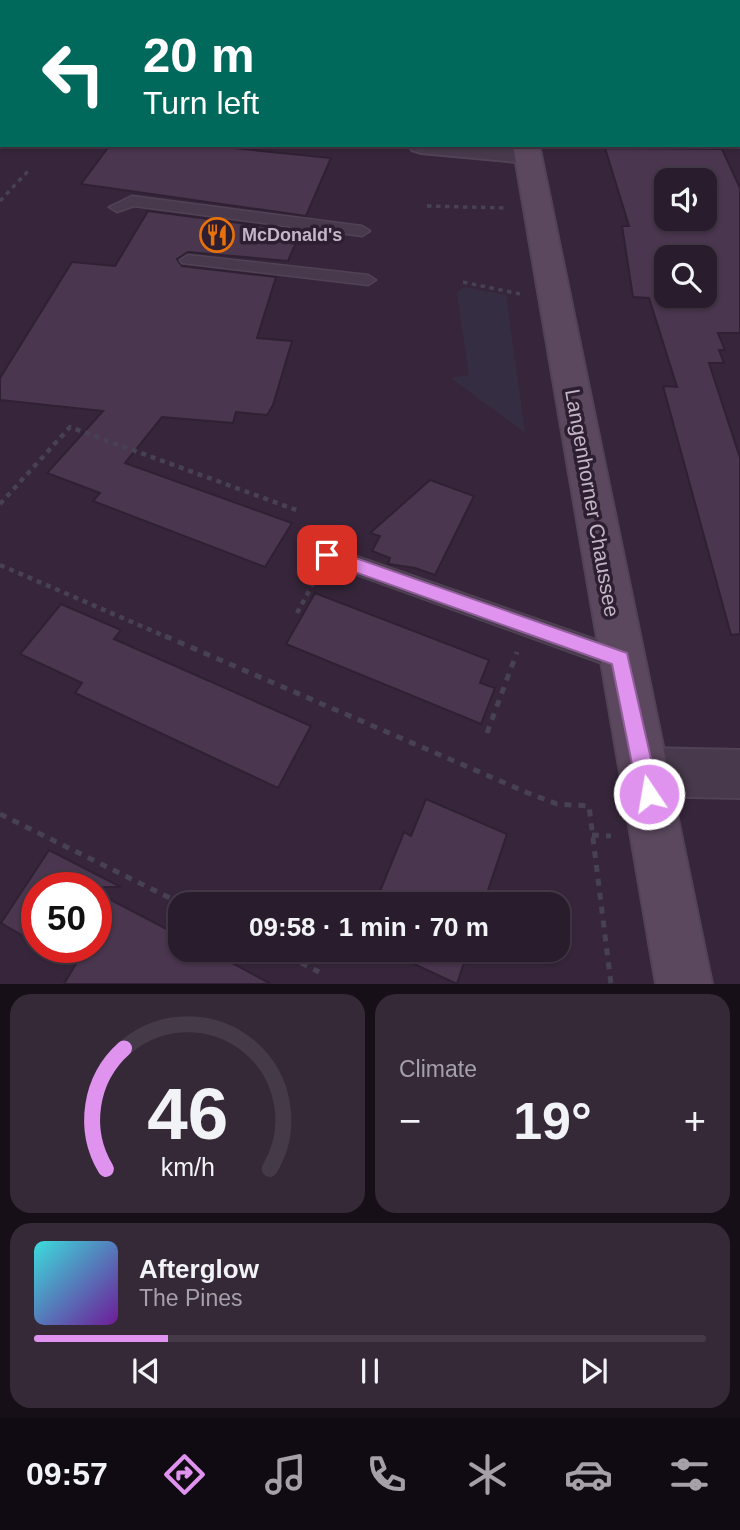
<!DOCTYPE html>
<html lang="en">
<head>
<meta charset="utf-8">
<style>
	body { margin:0; font-family:Arial,sans-serif; background:#352938; color:#f1f3f6; height:100vh; display:flex; flex-direction:column; font-size:26px; white-space:nowrap }
	* { box-sizing:border-box; margin:0 }
	p { font-size:23px; color:#a5a1a9 }
	.icon { flex:none; width:38px; height:38px; fill:none; stroke:currentColor; stroke-width:2; stroke-linecap:round; stroke-linejoin:round }
	.map { position:relative; height:984px; overflow:hidden }
	.details { display:flex; flex-direction:column; gap:10px; padding:10px; background:#170f18; flex:1 }
	.details>* { flex:none }
	.hud { position:absolute; left:0px; top:0px; width:740px; height:147px; box-shadow:0 2px 5px #0004,0 0 0 2px #453a48; background:#00695c; color:#fff; overflow:hidden }
	.tools { position:absolute; left:654px; top:168px; display:grid; gap:14px }
	.tools a { display:grid; place-items:center; width:63px; height:63px; border-radius:14px; background:#291c2c; box-shadow:0 2px 5px #0004,0 0 0 2px #453a48; font-size:35px }
	.speed { position:absolute; left:21px; top:872px; display:flex; gap:14px; font-size:35px; font-weight:700; text-align:center }
	.speed>* { display:grid; place-content:center; width:91px; height:91px; border-radius:50%; background:#291c2c; box-shadow:0 2px 5px #0004,0 0 0 2px #453a48; line-height:1 }
	.speed .limit { border:10px solid #d22; background:#fff; color:#111 }
	.pin { position:absolute; display:grid; place-items:center; width:60px; height:60px; color:#fff; margin:-30px; border-radius:14px; box-shadow:0 4px 10px #0006 }
	.me { position:absolute; width:77px; margin:-38px; rotate:348deg; stroke-linejoin:round; filter:drop-shadow(0 0 5px #0008) }
	.turn { display:flex; align-items:center; gap:24px; height:147px; padding:0 28px; font-size:32px }
	.turn .icon { width:91px; height:91px; stroke-width:2.5 }
	.turn b { display:block; font-size:49px; line-height:60px }
	.big { font-size:52px; font-weight:700; line-height:1.1 }
	.details .tile { flex:1; display:flex; flex-direction:column; justify-content:center; gap:10px; min-width:0; padding:0 24px; border-radius:21px; background:#352938 }
	.details .dial { align-items:center; gap:0 }
	.dial svg { height:182px; overflow:visible; fill:none; stroke:#453a48; stroke-width:7; stroke-linecap:round; text-anchor:middle }
	.dial text { fill:#f1f3f6; stroke:none }
	.song { display:flex; align-items:center; gap:21px }
	.cover { width:84px; height:84px; border-radius:10px; background:linear-gradient(135deg,hsl(180 70% 55%),hsl(280 70% 35%)) }
	.played { height:7px; border-radius:4px; background:linear-gradient(90deg,#df93ee 20%,#453a48 20%) }
	.keys { display:flex; justify-content:space-around; direction:ltr }
	.heat { display:flex; justify-content:space-between; align-items:center; font-size:38px; direction:ltr }
	.details .tiles { flex:1; display:grid; gap:10px; grid-template-columns:1fr 1fr }
	.tile:last-child { grid-column:span 2 }
	.trip { position:absolute; left:168px; top:892px; width:402px; height:70px; border-radius:21px; background:#291c2c; box-shadow:0 2px 5px #0004,0 0 0 2px #453a48; font-weight:700; line-height:70px; text-align:center }
	.menu { display:flex; height:112px; justify-content:space-around; align-items:center; background:#100b12; color:#a5a1a9 }
	.menu .icon { width:49px; height:49px }
	.menu .active { color:#df93ee }
	.menu b { font-size:32px; color:#f1f3f6 }
	.map>svg:first-child { display:block }
	.green { fill:#352e42 }
	.building { fill:#4a364f; stroke:#2f2133; stroke-width:2; fill-rule:evenodd }
	.lines { fill:none; stroke-linecap:round; stroke-linejoin:round }
	.lane-casing { stroke:#514355; stroke-width:3 }
	.street-casing { stroke:#514355; stroke-width:4 }
	.secondary-casing { stroke:#514355; stroke-width:4 }
	.path-far3 { stroke:#474155; stroke-width:2.5; stroke-dasharray:3.5 3.5; stroke-linecap:butt }
	.path-far2 { stroke:#474155; stroke-width:3.5; stroke-dasharray:4.5 4.5; stroke-linecap:butt }
	.path-far1 { stroke:#474155; stroke-width:4.5; stroke-dasharray:5 5; stroke-linecap:butt }
	.path { stroke:#474155; stroke-width:5; stroke-dasharray:7 7; stroke-linecap:butt }
	.lane { fill:#483a4c; fill-rule:evenodd }
	.street { fill:#483a4c; fill-rule:evenodd }
	.secondary { fill:#5b485e; fill-rule:evenodd }
	.route { fill:#df93ee; stroke:#91609b; stroke-width:2 }
	.labels { text-anchor:middle; stroke-width:7; stroke-linejoin:round; paint-order:stroke }
	.far-poi-label { font-size:18px; font-weight:bold; fill:#c4b6c7; stroke:#2d1f31; text-anchor:start }
	.street-label { font-size:21px; fill:#c4b6c7; stroke:#2d1f31 }
</style>
</head>
<body>
<div class="map">
<svg width="740" height="984" viewBox="0 0 740 984">
	<rect width="100%" height="100%" fill="#37263b"/>
	<path class="green" d="M 464,287 L 506,295 L 525,433 L 451,378 L 469,375 L 457,293 Z"/>
	<path class="building" d="M 110,145 L 234,145 L 233,148 L 331,158 L 306,216 L 81,184 Z
		M 605,148 L 722,149 L 740,188 L 740,333 L 718,333 L 725,350 L 719,350 L 724,363 L 709,363 L 740,458 L 740,634 L 731,635 L 663,386 L 677,387 L 649,298 L 633,297 L 622,226 L 629,226 ZM 667,180 L 705,180 L 705,219 L 667,219 ZM 667,257 L 705,257 L 705,296 L 667,296 Z
		M 148,211 L 301,231 L 288,261 L 188,252 L 177,259 L 182,266 L 276,277 L 257,338 L 292,341 L 273,405 L 267,415 L 236,412 L 233,423 L 162,417 L 125,463 L 292,523 L 265,567 L 93,501 L 100,493 L 47,473 L 103,411 L 0,400 L 0,378 L 72,262 L 115,266 Z
		M 430,480 L 474,496 L 435,575 L 415,568 L 388,564 L 390,558 L 372,551 L 380,536 L 370,533 Z
		M 315,593 L 489,660 L 480,683 L 495,688 L 481,724 L 286,644 Z
		M 61,604 L 121,630 L 114,639 L 311,726 L 278,788 L 75,693 L 82,683 L 20,654 Z
		M 426,799 L 507,834 L 483,905 L 384,905 L 386,900 L 378,896 L 404,832 L 411,836 Z
		M 49,850 L 121,887 L 37,887 L 37,944 L 1,923 Z
		M 96,892 L 180,936 L 180,950 L 208,950 L 271,984 L 64,984 L 86,947 L 96,947 Z
		M 384,950 L 468,950 L 457,984 Z"/>
	<g class="lines">
		<g class="lane-casing">
			<path id="lane" d="M 132,196 L 362,226 L 370,231 L 362,236 L 134,206 L 117,212 L 109,207 Z
				M 188,255 L 368,275 L 376,280 L 368,285 L 182,263 L 180,260 Z
				M 327,546 L 620,648 L 629,651 L 632,659 L 629,667 L 620,670 L 319,561 L 316,555 L 319,549 Z"/>
		</g>
		<g class="street-casing">
			<path id="street" d="M 150,0 L 170,0 L 149,2 Z
				M 0,97 L 2,97 L 2,111 L 0,111 Z
				M 408,145 L 507,145 L 537,149 L 541,155 L 537,161 L 528,163 L 421,153 L 412,150 Z
				M 644,748 L 740,750 L 740,798 L 644,796 L 627,789 L 620,772 L 627,755 Z"/>
		</g>
		<g class="secondary-casing">
			<path id="secondary" d="M 490,0 L 510,0 L 511,2 L 491,2 Z
				M 513,145 L 539,145 L 712,984 L 656,984 Z"/>
		</g>
		<path class="path-far3" d="M 265,2 L 275,0
			M 707,145 L 719,146"/>
		<path class="path-far2" d="M 0,201 L 28,171
			M 427,206 L 507,208
			M 463,282 L 520,294"/>
		<path class="path-far1" d="M 0,504 L 70,427 L 299,511
			M 0,565 L 169,638
			M 297,613 L 315,580"/>
		<path class="path" d="M 165,636 L 528,793 L 557,804 L 589,806 L 611,984
			M 487,733 L 517,652
			M 0,814 L 184,905
			M 592,835 L 611,836
			M 276,950 L 319,972"/>
		<use href="#lane" class="lane"/>
		<use href="#street" class="street"/>
		<use href="#secondary" class="secondary"/>
	</g>
	<path class="route" d="M 327,548 L 627,653 L 659,794 L 656,801 L 649,804 L 641,801 L 638,794 L 612,664 L 321,560 L 318,555 L 321,550 Z"/>
	<defs>
		<g id="restaurant-ring" transform="scale(1.75)"><circle r="9.5" fill="#2d1f31" stroke="#e8710a" stroke-width="1.5"/><path d="M-5-6h1v4h1v-4h1v4h1v-4h1v5L-1.5 .5V6h-2V.5L-5-1ZM5-6V6H3V1.5H1.5Q1.5-4 5-6Z" fill="#e8710a"/></g>
	</defs>
	<g fill-rule="evenodd">
		<use href="#restaurant-ring" x="217" y="235"/>
	</g>
	<g class="labels">
		<g class="far-poi-label">
			<text x="242" y="241">McDonald's</text>
		</g>
		<g class="street-label">
			<text transform="translate(592 503) rotate(80)" y="7">Langenhorner Chaussee</text>
		</g>
	</g>
</svg>
<div class="tools">
<a><svg class="icon" aria-label="sound" viewBox="0 0 24 24"><path d="M4 9h4l5-4v14l-5-4H4zM17 9q2 3 0 6"/></svg></a>
<a><svg class="icon" aria-label="search" viewBox="0 0 24 24"><circle cx="10" cy="10" r="6"/><path d="M15 15l6 6"/></svg></a>
</div>
<div class="speed"><div class="limit">50</div></div>
<div class="pin" style="left:327px;top:555px;background:#d93025"><svg class="icon" aria-label="arrive" viewBox="0 0 24 24"><path d="M6 21V4h12l-3 4 3 4H6"/></svg></div>
<svg class="me" style="left:649px;top:794px" viewBox="-20 -20 40 40"><circle r="17" fill="#df93ee" stroke="#fff" stroke-width="3"/><path d="M0-11L8 9 0 5-8 9z" fill="#fff"/></svg>
<div class="trip">09:58 · 1 min · 70 m</div>
<div class="hud">
<div class="turn"><svg class="icon" aria-label="left" viewBox="0 0 24 24"><path d="M17 20v-9H6M10 6l-5 5 5 5"/></svg><div><b>20 m</b>Turn left</div></div>
</div>
</div>
<section class="details">
<div class="tiles">
<div class="tile dial"><svg viewBox="0 0 100 80">
<path d="M14 69A42 42 0 1 1 86 69"/>
<path d="M14 69A42 42 0 0 1 22 16" stroke="#df93ee"/>
<text x="50" y="56" font-size="32" font-weight="700">46</text>
<text x="50" y="72" font-size="11">km/h</text>
</svg></div>
<div class="tile"><p>Climate</p>
<div class="heat"><a>−</a><b class="big">19°</b><a>+</a></div>
</div>
<div class="tile">
<div class="song"><i class="cover"></i><div><b>Afterglow</b><p>The Pines</p></div></div>
<div class="played"></div>
<div class="keys"><svg class="icon" aria-label="previous" viewBox="0 0 24 24"><path d="M18 5L8 12l10 7zM5 5v14"/></svg><svg class="icon" aria-label="pause" viewBox="0 0 24 24"><path d="M8 5v14M16 5v14"/></svg><svg class="icon" aria-label="next" viewBox="0 0 24 24"><path d="M6 5l10 7-10 7zM19 5v14"/></svg></div>
</div>
</div>
</section>
<nav class="menu">
<b>09:57</b>
<svg class="icon active" aria-label="directions" viewBox="0 0 24 24"><path d="M12 3l9 9-9 9-9-9zM9 14v-3h6M13 9l2 2-2 2"/></svg>
<svg class="icon" aria-label="music" viewBox="0 0 24 24"><path d="M9 18V5l10-2v13"/><circle cx="6" cy="18" r="3"/><circle cx="16" cy="16" r="3"/></svg>
<svg class="icon" aria-label="phone" viewBox="0 0 24 24"><path d="M5 4h4l2 5-3 2q2 4 5 5l2-3 5 2v4C11 20 4 13 5 4z"/></svg>
<svg class="icon" aria-label="climate" viewBox="0 0 24 24"><path d="M12 3v18M4 7l16 10M4 17L20 7"/></svg>
<svg class="icon" aria-label="car" viewBox="0 0 24 24"><path d="M5 17H2v-5l4-1 3-4h7l3 4 3 1v5h-3M9 17h6M6 11h13"/><circle cx="7" cy="17" r="2"/><circle cx="17" cy="17" r="2"/></svg>
<svg class="icon" aria-label="filters" viewBox="0 0 24 24"><path d="M4 7h16M4 17h16"/><circle cx="9" cy="7" r="2"/><circle cx="15" cy="17" r="2"/></svg>
</nav>
</body>
</html>
